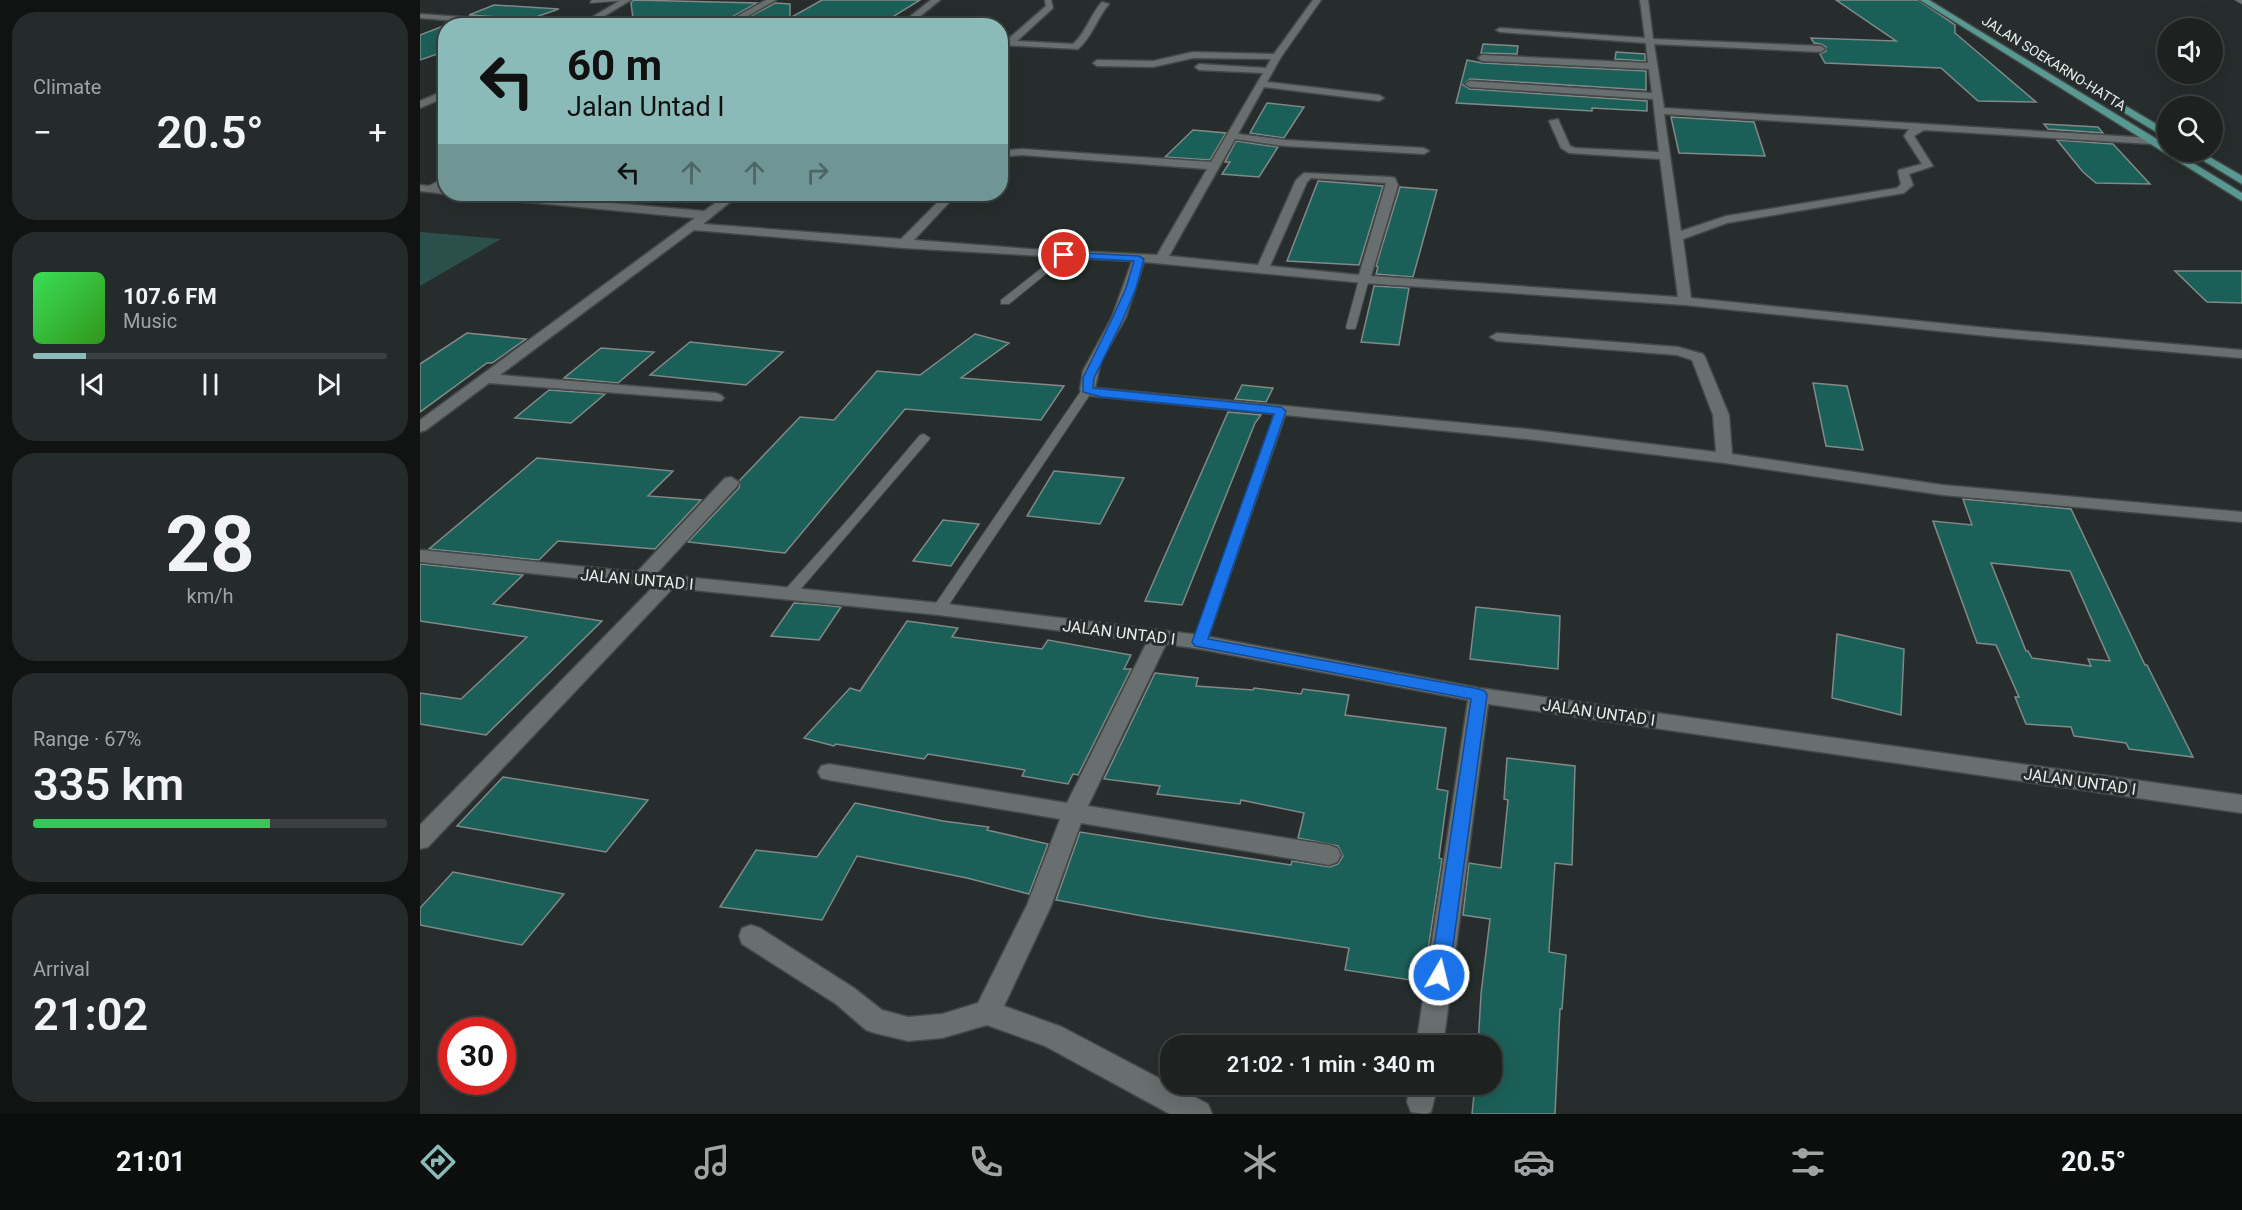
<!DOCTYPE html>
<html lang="en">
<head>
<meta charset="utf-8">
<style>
	body { margin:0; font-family:Roboto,sans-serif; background:#252a2a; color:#f1f3f6; height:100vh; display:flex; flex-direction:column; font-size:22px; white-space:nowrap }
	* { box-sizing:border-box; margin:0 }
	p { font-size:20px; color:#a0a4a5 }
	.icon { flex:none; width:33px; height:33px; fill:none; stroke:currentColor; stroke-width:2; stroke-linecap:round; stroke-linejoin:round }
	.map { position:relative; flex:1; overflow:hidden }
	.panel { display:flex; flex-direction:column; gap:12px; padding:12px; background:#101312; width:420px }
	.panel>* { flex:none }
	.hud { position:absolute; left:18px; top:18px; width:570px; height:183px; border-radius:24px; box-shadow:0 6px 24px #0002,0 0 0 2px #3b3f3f; background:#8bbbb9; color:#111; overflow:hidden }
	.buttons { position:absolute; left:1737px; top:18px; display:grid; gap:12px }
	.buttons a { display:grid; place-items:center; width:66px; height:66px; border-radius:50%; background:#1d2221; box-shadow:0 6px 24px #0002,0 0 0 2px #3b3f3f; font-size:30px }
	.speed { position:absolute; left:18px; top:1017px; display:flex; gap:12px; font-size:30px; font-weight:700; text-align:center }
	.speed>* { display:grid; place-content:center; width:78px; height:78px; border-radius:50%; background:#1d2221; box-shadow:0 6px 24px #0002,0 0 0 2px #3b3f3f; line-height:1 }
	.speed .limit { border:9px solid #d22; background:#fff; color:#111 }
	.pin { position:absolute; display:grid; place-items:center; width:51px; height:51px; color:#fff; margin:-26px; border:3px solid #fff; border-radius:50%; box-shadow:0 2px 6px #0007 }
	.me { position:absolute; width:66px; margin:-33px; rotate:8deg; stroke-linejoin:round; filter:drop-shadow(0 0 4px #0008) }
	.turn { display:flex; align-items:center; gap:21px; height:126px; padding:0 30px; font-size:27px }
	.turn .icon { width:78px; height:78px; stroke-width:2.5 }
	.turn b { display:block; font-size:42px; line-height:51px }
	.lanes { display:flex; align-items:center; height:57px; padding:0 30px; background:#0003; justify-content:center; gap:30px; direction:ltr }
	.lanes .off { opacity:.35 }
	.big { font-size:45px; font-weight:600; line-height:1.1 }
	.panel .tile { flex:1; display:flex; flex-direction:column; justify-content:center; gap:9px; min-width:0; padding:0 21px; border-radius:24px; background:#252a2a }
	.panel .dial { align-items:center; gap:0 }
	.dial b { font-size:78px; line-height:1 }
	.song { display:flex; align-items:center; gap:18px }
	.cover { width:72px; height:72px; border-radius:9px; background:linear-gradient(135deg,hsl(130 70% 55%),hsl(110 70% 35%)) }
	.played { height:6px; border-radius:3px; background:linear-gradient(90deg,#8bbbb9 15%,#3b3f3f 15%) }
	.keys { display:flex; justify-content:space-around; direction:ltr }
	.heat { display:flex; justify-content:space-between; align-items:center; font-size:33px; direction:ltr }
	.charge { height:9px; border-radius:4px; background:linear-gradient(90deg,#34c759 67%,#3b3f3f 0) }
	.trip { position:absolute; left:740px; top:1035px; width:342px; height:60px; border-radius:24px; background:#1d2221; box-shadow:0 6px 24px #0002,0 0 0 2px #3b3f3f; font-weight:600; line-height:60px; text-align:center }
	.menu { display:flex; height:96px; justify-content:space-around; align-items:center; background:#0c0e0d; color:#a0a4a5 }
	.menu .icon { width:42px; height:42px }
	.menu .selected { color:#8bbbb9 }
	.menu b { font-size:27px; color:#f1f3f6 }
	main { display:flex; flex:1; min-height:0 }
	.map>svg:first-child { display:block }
	.green { fill:#2b4f4a }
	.building { fill:#1b6058; stroke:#818887; stroke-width:1.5; fill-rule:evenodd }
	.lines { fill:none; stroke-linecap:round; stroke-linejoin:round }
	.lane-casing { stroke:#434948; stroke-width:2 }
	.street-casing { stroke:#434948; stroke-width:3 }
	.primary-casing { stroke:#434948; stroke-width:3 }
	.lane { fill:#686f6e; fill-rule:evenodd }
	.street { fill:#686f6e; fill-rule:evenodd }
	.primary { fill:#589a91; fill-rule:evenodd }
	.route { fill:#1a73e8; stroke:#114b97; stroke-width:1.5 }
	.labels { text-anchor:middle; stroke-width:6; stroke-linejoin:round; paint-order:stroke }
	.far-street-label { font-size:14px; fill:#e8eceb; stroke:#272d2c }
	.street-label { font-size:16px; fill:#e8eceb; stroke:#272d2c }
</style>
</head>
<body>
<main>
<section class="panel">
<div class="tile"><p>Climate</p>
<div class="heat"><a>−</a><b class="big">20.5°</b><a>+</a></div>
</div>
<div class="tile">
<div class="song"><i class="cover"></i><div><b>107.6 FM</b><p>Music</p></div></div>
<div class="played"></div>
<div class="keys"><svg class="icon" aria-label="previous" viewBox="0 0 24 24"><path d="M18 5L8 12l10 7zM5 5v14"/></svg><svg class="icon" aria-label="pause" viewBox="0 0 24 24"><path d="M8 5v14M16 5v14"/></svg><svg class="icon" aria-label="next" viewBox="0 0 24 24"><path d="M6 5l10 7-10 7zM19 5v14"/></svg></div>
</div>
<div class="tile dial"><b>28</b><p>km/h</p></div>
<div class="tile"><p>Range · 67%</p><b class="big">335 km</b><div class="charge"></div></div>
<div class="tile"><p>Arrival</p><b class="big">21:02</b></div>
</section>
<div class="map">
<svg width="1822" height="1114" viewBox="0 0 1822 1114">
	<rect width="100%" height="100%" fill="#272d2c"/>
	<path class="green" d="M 0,232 L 81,239 L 0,286 Z"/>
	<path class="building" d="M 213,0 L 337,3 L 310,18 L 318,23 L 355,3 L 370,4 L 370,18 L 402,0 L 500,0 L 458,26 L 369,26 L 366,22 L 347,19 L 341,22 L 342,26 L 214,26 L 211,3 Z
		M 1416,0 L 1498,0 L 1535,25 L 1535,33 L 1616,102 L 1558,101 L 1521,68 L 1405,63 L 1400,54 L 1406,51 L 1406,47 L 1401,44 L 1394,43 L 1391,38 L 1476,41 Z
		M 74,5 L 139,9 L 110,19 L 49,15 Z
		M 31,23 L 66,26 L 26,26 L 26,51 L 0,60 L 0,35 Z
		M 1063,44 L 1098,46 L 1097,54 L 1061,53 Z
		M 1196,52 L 1225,54 L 1225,61 L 1195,59 Z
		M 1047,60 L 1062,63 L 1226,71 L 1226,90 L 1050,79 L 1043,85 L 1050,89 L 1227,101 L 1227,111 L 1172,108 L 1172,111 L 1036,103 Z
		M 847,103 L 884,107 L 864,138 L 830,133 Z
		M 1251,117 L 1334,122 L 1345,156 L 1259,153 Z
		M 1624,124 L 1678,127 L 1683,133 L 1628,129 Z
		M 773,130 L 806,133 L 790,160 L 745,157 Z
		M 1637,140 L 1693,144 L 1730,184 L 1676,183 L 1663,172 Z
		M 816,141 L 858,147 L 839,177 L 802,174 L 810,162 L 805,162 Z
		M 898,181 L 963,186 L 939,265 L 867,261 Z
		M 980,187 L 1017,190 L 993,277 L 956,274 L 958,267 L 956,266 Z
		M 1755,271 L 1822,271 L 1822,303 L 1787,302 Z
		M 954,286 L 989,288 L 979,345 L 941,342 Z
		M 47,333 L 106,339 L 72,363 L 67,363 L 0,412 L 0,364 Z
		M 555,334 L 589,343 L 541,378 L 644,386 L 621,420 L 485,409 L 365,553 L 268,542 L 319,488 L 320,480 L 380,417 L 414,420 L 457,371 L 500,375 Z
		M 270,342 L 363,352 L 326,385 L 230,375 Z
		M 181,348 L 234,352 L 198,383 L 144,378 Z
		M 1393,383 L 1427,386 L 1443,450 L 1406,446 Z
		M 822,385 L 853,388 L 846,402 L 815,399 Z
		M 129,390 L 185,394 L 151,423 L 95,418 Z
		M 808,412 L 841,415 L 835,423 L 762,605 L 725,601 Z
		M 117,458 L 253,471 L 228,496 L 281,500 L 235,549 L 138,541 L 119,560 L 9,549 Z
		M 634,471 L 704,478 L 680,524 L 607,516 Z
		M 1543,499 L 1651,509 L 1725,665 L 1727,665 L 1773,757 L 1709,749 L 1706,743 L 1654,736 L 1651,727 L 1606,724 L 1595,697 L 1599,697 L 1576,645 L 1557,643 L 1513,521 L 1552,525 ZM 1571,563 L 1650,571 L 1690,661 L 1668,659 L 1671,666 L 1612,658 L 1608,651 L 1606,651 Z
		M 523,520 L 559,524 L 531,566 L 493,561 Z
		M 0,564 L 103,575 L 73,604 L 182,621 L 66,735 L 0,724 L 0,693 L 41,699 L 107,637 L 0,621 Z
		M 374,603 L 402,605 L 421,607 L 399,640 L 351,636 Z
		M 1056,607 L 1140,616 L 1138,669 L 1050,659 Z
		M 487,621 L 538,628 L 532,637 L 622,649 L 628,640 L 711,655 L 704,669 L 711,669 L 658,775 L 653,774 L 648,784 L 602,776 L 605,770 L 508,754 L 504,759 L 416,744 L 414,746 L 384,738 L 430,688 L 440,691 Z
		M 1417,634 L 1484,649 L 1481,715 L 1412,698 Z
		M 735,673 L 778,678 L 776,686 L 833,690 L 834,688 L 881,694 L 883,689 L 929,695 L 925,715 L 1026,728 L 1017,789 L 1028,791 L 1019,858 L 1022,859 L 1003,982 L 925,970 L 929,948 L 728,917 L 636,900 L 660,832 L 871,865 L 872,861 L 910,867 L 918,864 L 923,856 L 918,846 L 878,838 L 884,813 L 821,800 L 820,804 L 737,794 L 740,786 L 684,779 Z
		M 1087,758 L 1155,766 L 1152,865 L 1135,863 L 1129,952 L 1146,955 L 1142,1009 L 1140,1009 L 1135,1114 L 1052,1114 L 1055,1084 L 1071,1084 L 1071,1046 L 1058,1046 L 1061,994 L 1070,919 L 1043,915 L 1049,863 L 1081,868 L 1088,800 L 1084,799 Z
		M 83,777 L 228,800 L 186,852 L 37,826 Z
		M 435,803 L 523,821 L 569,827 L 567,830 L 628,844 L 609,894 L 547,878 L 437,856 L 402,920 L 300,907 L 336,850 L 397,857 Z
		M 33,872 L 144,894 L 102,945 L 0,925 L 0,908 Z"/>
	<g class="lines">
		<g class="lane-casing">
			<path id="lane" d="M 172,0 L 209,0 L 170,3 Z
				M 1815,0 L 1822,0 L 1822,4 Z
				M 26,177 L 26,183 L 10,191 L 3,189 Z
				M 641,253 L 649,255 L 589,304 L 581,304 L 581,300 Z
				M 944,276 L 949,279 L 936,327 L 935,329 L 927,329 L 926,327 L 939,279 Z
				M 667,387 L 673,390 L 524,612 L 514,612 L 512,609 L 514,606 L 663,388 Z
				M 861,408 L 867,411 L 787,642 L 785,646 L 775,646 L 773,642 L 855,411 Z
				M 504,434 L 510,438 L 508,441 L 373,598 L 363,598 L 361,595 L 363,592 L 432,515 L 500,435 Z"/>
		</g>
		<g class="street-casing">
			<path id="street" d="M 201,0 L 211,0 L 168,26 L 157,26 Z
				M 346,0 L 356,0 L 319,21 L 312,19 Z
				M 511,0 L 520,0 L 488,26 L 478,26 Z
				M 625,0 L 631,0 L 633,8 L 597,41 L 653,44 C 666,33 670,15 682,2 L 689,4 C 677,18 672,37 658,49 L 580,45 L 580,39 L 587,40 L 626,6 Z
				M 893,0 L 901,0 L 861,57 L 847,82 L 959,95 L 964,98 L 959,101 L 844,87 L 818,134 L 865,140 L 1004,148 L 1009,151 L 1004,154 L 865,146 L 815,139 L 749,256 L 838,265 L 876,180 L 884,173 L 971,177 L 975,178 L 978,185 L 951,276 L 1258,297 L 1240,159 L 1149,153 L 1141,148 L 1129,121 L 1138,119 L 1150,146 L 1155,148 L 1239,152 L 1233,99 L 1050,87 L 1045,84 L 1050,81 L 1232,93 L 1229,69 L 1062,61 L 1058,58 L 1062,55 L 1228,63 L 1226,43 L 1080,32 L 1076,30 L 1080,28 L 1225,38 L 1220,0 L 1228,0 L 1233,39 L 1401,46 L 1405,49 L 1401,52 L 1234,44 L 1244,108 L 1731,138 L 1736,141 L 1731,144 L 1504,130 L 1494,136 L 1513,166 L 1489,174 L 1493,185 L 1484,193 L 1307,223 L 1263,239 L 1271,298 L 1568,328 L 1822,350 L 1822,358 L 1568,336 L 1265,305 L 944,283 L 724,262 L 706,317 L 681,361 L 675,388 L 1107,429 L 1296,452 L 1293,415 L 1272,360 L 1257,355 L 1077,341 L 1070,337 L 1077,333 L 1258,347 L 1283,354 L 1285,357 L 1309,415 L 1312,454 L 1523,485 L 1822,512 L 1822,522 L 1523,495 L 1304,463 L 1107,439 L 673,396 L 662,393 L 660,390 L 663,371 L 692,317 L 712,261 L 483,248 L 274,230 L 80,375 L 296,393 L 301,395 L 304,398 L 301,401 L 69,383 L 6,430 L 0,432 L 0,420 L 275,218 L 55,197 L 50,194 L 87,194 L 284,211 L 308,194 L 320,194 L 283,224 L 481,239 L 526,194 L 537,194 L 494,240 L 610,249 L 737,255 L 787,169 L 602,155 L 580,157 L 580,151 L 602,149 L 791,162 L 843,73 L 779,70 L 775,67 L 779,64 L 846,68 L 851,59 L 773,58 L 733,67 L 677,66 L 673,63 L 677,60 L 733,61 L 773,52 L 854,54 ZM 1244,114 L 1489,129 L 1484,136 L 1502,164 L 1479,170 L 1478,172 L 1481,184 L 1477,188 L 1306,216 L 1261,231 ZM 891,178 L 966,183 L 939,275 L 850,266 L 887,182 Z
				M 0,14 L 142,24 L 146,26 L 100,26 L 0,18 Z
				M 347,21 L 366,24 L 367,26 L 344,25 L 343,23 Z
				M 26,90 L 26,97 L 0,108 L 0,101 Z
				M 0,185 L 26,188 L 26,194 L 30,194 L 26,194 L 0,191 Z
				M 311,477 L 319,482 L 317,486 L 236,574 L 519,603 L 780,635 L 1059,688 L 1822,795 L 1822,813 L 1068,704 L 1023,1046 L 996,1046 L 1048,700 L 780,649 L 746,644 L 668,806 L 909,845 L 917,848 L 921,855 L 917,862 L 909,865 L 661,823 L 631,906 L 584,1006 L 642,1027 L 788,1104 L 792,1114 L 750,1114 L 625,1046 L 567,1025 L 522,1038 L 488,1041 L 455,1033 L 446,1030 L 416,1004 L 322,944 L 319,936 L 322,928 L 331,925 L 340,928 L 434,988 L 462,1010 L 488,1017 L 522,1014 L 558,1003 L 607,905 L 640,819 L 409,780 L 401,778 L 398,772 L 401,766 L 409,764 L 647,803 L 727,642 L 519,615 L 253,588 L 8,847 L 0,849 L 0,825 L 234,586 L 0,562 L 0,550 L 217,572 L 305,478 Z
				M 990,1084 L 1018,1084 L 1011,1112 L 1005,1114 L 991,1112 L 987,1102 Z"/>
		</g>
		<g class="primary-casing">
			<path id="primary" d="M 1500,0 L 1509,0 L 1748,146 L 1748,152 L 1755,152 L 1822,193 L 1822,201 Z
				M 1693,102 L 1699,102 L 1748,131 L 1748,139 L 1693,106 Z
				M 1769,152 L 1781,152 L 1822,176 L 1822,184 Z"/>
		</g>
		<use href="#lane" class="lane"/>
		<use href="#street" class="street"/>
		<use href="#primary" class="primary"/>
	</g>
	<path class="route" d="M 644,252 L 719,256 L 724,259 L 716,288 L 704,317 L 674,378 L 673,388 L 861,407 L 866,411 L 788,639 L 1059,689 L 1065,691 L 1067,695 L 1029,975 L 1026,981 L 1019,984 L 1012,981 L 1010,975 L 1051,699 L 775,646 L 772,642 L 854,414 L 682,397 L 663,392 L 663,378 L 693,317 L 706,288 L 714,261 L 641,257 L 641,253 Z"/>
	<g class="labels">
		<g class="far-street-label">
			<text transform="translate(1634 63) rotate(32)" y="5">JALAN SOEKARNO-HATTA</text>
		</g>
		<g class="street-label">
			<text transform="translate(217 579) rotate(5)" y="6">JALAN UNTAD I</text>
			<text transform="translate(699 632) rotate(7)" y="6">JALAN UNTAD I</text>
			<text transform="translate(1179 712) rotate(8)" y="6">JALAN UNTAD I</text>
			<text transform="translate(1660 781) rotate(8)" y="6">JALAN UNTAD I</text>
		</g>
	</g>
</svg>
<div class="buttons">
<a><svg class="icon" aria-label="sound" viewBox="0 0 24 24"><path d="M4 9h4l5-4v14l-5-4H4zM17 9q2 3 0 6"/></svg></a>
<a><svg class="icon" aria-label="search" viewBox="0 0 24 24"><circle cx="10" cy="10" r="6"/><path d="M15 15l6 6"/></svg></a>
</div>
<div class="speed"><div class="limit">30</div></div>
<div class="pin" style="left:644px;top:255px;background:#d93025"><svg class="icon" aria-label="arrive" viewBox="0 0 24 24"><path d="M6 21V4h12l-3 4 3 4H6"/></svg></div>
<svg class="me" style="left:1019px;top:975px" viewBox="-20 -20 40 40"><circle r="17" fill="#1a73e8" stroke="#fff" stroke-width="3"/><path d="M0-11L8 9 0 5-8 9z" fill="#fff"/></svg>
<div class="trip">21:02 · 1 min · 340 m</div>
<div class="hud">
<div class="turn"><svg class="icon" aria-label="left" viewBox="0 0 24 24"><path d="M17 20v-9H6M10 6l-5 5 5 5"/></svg><div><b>60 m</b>Jalan Untad I</div></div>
<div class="lanes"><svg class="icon" aria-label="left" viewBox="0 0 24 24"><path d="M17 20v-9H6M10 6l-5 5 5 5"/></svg><svg class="icon off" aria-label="ahead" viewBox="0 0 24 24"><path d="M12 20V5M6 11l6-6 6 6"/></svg><svg class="icon off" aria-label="ahead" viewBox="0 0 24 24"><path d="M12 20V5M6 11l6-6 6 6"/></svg><svg class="icon off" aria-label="right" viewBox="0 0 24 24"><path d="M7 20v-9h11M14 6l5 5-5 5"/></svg></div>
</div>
</div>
</main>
<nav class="menu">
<b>21:01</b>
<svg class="icon selected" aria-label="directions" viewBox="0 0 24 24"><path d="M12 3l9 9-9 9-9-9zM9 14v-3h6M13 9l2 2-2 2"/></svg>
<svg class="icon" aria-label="music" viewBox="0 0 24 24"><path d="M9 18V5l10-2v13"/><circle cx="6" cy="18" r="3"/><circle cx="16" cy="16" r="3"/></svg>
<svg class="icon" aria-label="phone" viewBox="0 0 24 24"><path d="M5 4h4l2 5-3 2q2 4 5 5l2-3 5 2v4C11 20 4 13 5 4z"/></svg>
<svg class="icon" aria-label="climate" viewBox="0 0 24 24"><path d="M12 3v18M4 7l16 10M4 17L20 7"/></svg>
<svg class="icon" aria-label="car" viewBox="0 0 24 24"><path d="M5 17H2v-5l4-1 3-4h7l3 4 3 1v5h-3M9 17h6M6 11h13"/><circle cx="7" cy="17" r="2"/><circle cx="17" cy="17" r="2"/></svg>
<svg class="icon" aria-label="filters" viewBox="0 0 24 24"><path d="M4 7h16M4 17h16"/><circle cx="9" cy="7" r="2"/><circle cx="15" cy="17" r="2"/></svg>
<b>20.5°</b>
</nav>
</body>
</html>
